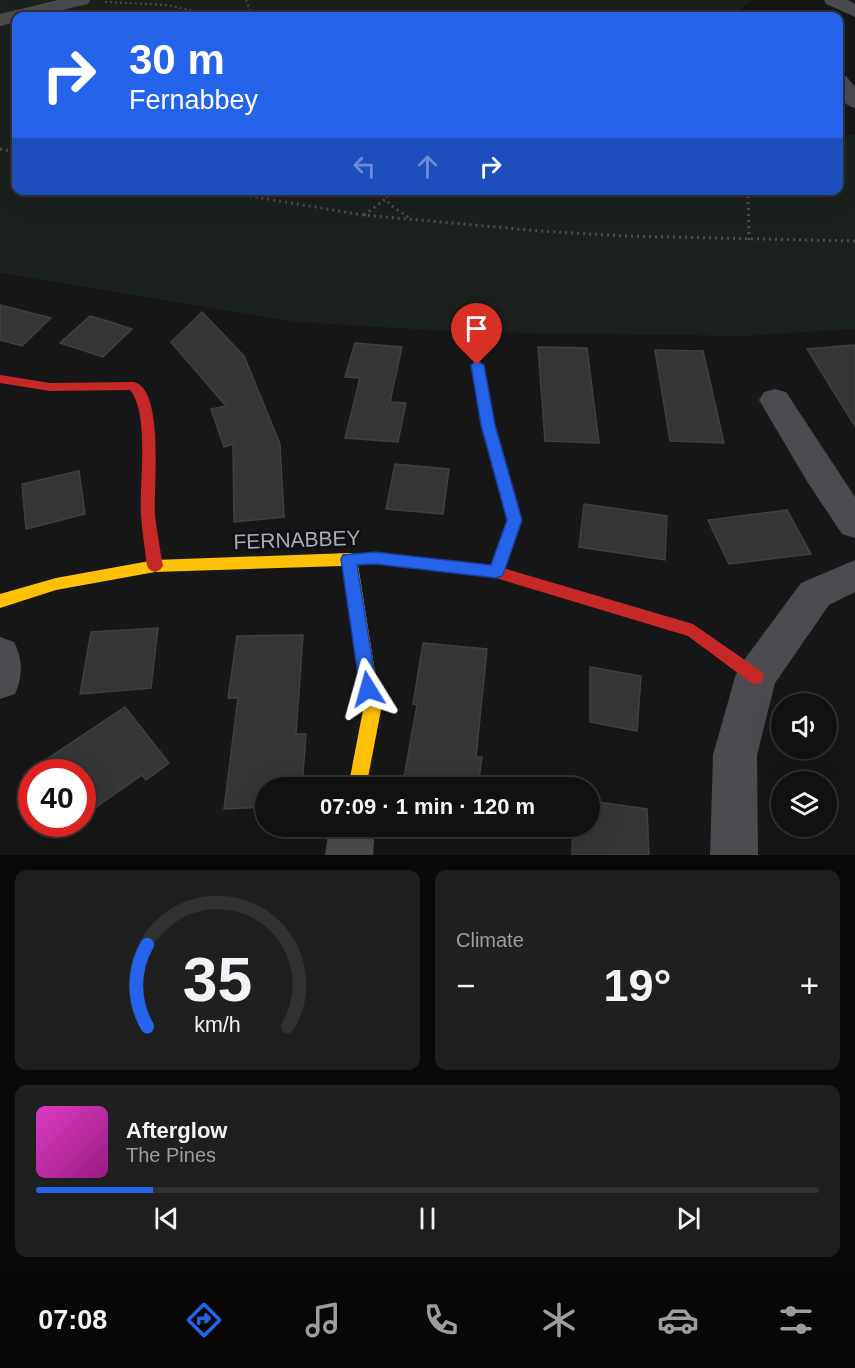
<!DOCTYPE html>
<html lang="en">
<head>
<meta charset="utf-8">
<style>
	body { margin:0; font-family:Arial,sans-serif; background:#1e1f1f; color:#f1f3f6; height:100vh; display:flex; flex-direction:column; font-size:22px; white-space:nowrap }
	* { box-sizing:border-box; margin:0 }
	p { font-size:20px; color:#9c9d9f }
	.icon { flex:none; width:33px; height:33px; fill:none; stroke:currentColor; stroke-width:2; stroke-linecap:round; stroke-linejoin:round }
	.map { position:relative; height:855px; overflow:hidden }
	.drawer { display:flex; flex-direction:column; gap:15px; padding:15px; background:#090909; flex:1 }
	.drawer>* { flex:none }
	.banner { position:absolute; left:12px; top:12px; width:831px; height:183px; border-radius:12px; box-shadow:0 6px 24px #0002,0 0 0 2px #303131; background:#2563eb; color:#fff; overflow:hidden }
	.fabs { position:absolute; left:771px; top:693px; display:grid; gap:12px }
	.fabs a { display:grid; place-items:center; width:66px; height:66px; border-radius:50%; background:#111; box-shadow:0 6px 24px #0002,0 0 0 2px #303131; font-size:30px }
	.speed { position:absolute; left:18px; top:759px; display:flex; gap:12px; font-size:30px; font-weight:700; text-align:center }
	.speed>* { display:grid; place-content:center; width:78px; height:78px; border-radius:50%; background:#111; box-shadow:0 6px 24px #0002,0 0 0 2px #303131; line-height:1 }
	.speed .limit { border:9px solid #d22; background:#fff; color:#111 }
	.pin { position:absolute; display:grid; place-items:center; width:51px; height:51px; color:#fff; margin:-62px -26px; border-radius:50% 50% 50% 0; rotate:-45deg; box-shadow:0 0 6px #0007 }
	.pin .icon { rotate:45deg }
	.me { position:absolute; width:66px; margin:-33px; rotate:352deg; stroke-linejoin:round; filter:drop-shadow(0 0 4px #0008) }
	.turn { display:flex; align-items:center; gap:21px; height:126px; padding:0 18px; font-size:27px }
	.turn .icon { width:78px; height:78px; stroke-width:2.5 }
	.turn b { display:block; font-size:42px; line-height:51px }
	.lanes { display:flex; align-items:center; height:57px; padding:0 18px; background:#0003; justify-content:center; gap:30px; direction:ltr }
	.lanes .off { opacity:.35 }
	.big { font-size:45px; font-weight:700; line-height:1.1 }
	.drawer .widget { flex:1; display:flex; flex-direction:column; justify-content:center; gap:9px; min-width:0; padding:0 21px; border-radius:12px; background:#1e1f1f }
	.drawer .dial { align-items:center; gap:0 }
	.dial svg { height:156px; overflow:visible; fill:none; stroke:#303131; stroke-width:7; stroke-linecap:round; text-anchor:middle }
	.dial text { fill:#f1f3f6; stroke:none }
	.song { display:flex; align-items:center; gap:18px }
	.cover { width:72px; height:72px; border-radius:9px; background:linear-gradient(135deg,hsl(310 70% 55%),hsl(310 70% 35%)) }
	.played { height:6px; border-radius:3px; background:linear-gradient(90deg,#2563eb 15%,#303131 15%) }
	.keys { display:flex; justify-content:space-around; direction:ltr }
	.heat { display:flex; justify-content:space-between; align-items:center; font-size:33px; direction:ltr }
	.drawer .tiles { flex:1; display:grid; gap:15px; grid-template-columns:1fr 1fr }
	.widget:last-child { grid-column:span 2 }
	.trip { position:absolute; left:255px; top:777px; width:345px; height:60px; border-radius:30px; background:#111; box-shadow:0 6px 24px #0002,0 0 0 2px #303131; font-weight:700; line-height:60px; text-align:center }
	.dock { display:flex; height:96px; justify-content:space-around; align-items:center; background:#070707; color:#9c9d9f }
	.dock .icon { width:42px; height:42px }
	.dock .selected { color:#2563eb }
	.dock b { font-size:27px; color:#f1f3f6 }
	.map>svg:first-child { display:block }
	.green { fill:#1b211c }
	.building { fill:#343537; stroke:#3f4043; stroke-width:1.5 }
	.lines { fill:none; stroke-linecap:round; stroke-linejoin:round }
	.path-far1 { stroke:#4d4e52; stroke-width:2; stroke-dasharray:2 3; stroke-linecap:butt }
	.path { stroke:#4d4e52; stroke-width:3; stroke-dasharray:2 4; stroke-linecap:butt }
	.street { fill:#4b4c50; fill-rule:evenodd }
	.slow { fill:#ffc107; fill-rule:evenodd }
	.jam { fill:#c62828; fill-rule:evenodd }
	.route { fill:#2563eb; stroke:#184099; stroke-width:1.5 }
	.labels { text-anchor:middle; stroke-width:6; stroke-linejoin:round; paint-order:stroke }
	.street-label { font-size:21px; fill:#a8adb8; stroke:#111113 }
</style>
</head>
<body>
<div class="map">
<svg width="855" height="855" viewBox="0 0 855 855">
	<rect width="100%" height="100%" fill="#171717"/>
	<path class="green" d="M 0,0 L 752,0 L 737,12 L 713,16 L 16,16 L 16,190 L 838,190 L 839,135 L 855,135 L 855,329 L 744,336 L 463,332 L 297,322 L 0,273 Z"/>
	<path class="building" d="M 0,305 L 51,318 L 22,346 L 0,340 Z
		M 202,312 L 244,356 L 280,444 L 284,517 L 234,522 L 233,444 L 224,447 L 211,409 L 226,406 L 171,342 Z
		M 90,316 L 111,322 L 132,329 L 103,357 L 60,343 Z
		M 355,343 L 402,347 L 390,402 L 406,403 L 398,442 L 345,438 L 360,378 L 345,377 Z
		M 855,345 L 855,426 L 807,349 Z
		M 538,347 L 587,348 L 599,443 L 545,441 Z
		M 655,350 L 703,351 L 724,443 L 670,441 Z
		M 395,464 L 449,469 L 443,514 L 386,509 Z
		M 79,471 L 85,514 L 26,529 L 22,484 Z
		M 584,504 L 667,516 L 665,560 L 579,547 Z
		M 787,510 L 811,554 L 729,564 L 708,520 Z
		M 158,628 L 151,688 L 80,694 L 91,632 Z
		M 303,635 L 296,734 L 306,734 L 302,788 L 266,788 L 266,807 L 224,809 L 238,698 L 228,698 L 237,636 Z
		M 423,643 L 487,649 L 476,757 L 482,757 L 478,788 L 402,788 L 417,705 L 413,704 Z
		M 590,667 L 641,676 L 637,731 L 590,722 Z
		M 125,707 L 169,763 L 146,780 L 142,775 L 82,817 L 82,772 L 38,772 L 35,767 Z
		M 590,801 L 647,809 L 649,855 L 572,855 L 573,826 L 590,826 Z"/>
	<g class="lines">
		<path class="path-far1" d="M 246,0 L 252,16
			M 105,2 L 167,5 L 217,16"/>
		<path class="path" d="M 0,149 L 16,152
			M 214,190 L 363,215 L 540,231 L 625,236 L 855,241
			M 385,190 L 389,204 L 411,219
			M 748,190 L 749,240
			M 364,215 L 387,198"/>
		<path class="street" d="M 58,0 L 90,0 L 88,4 L 37,16 L 16,16 L 16,22 L 0,26 L 0,14 Z
			M 824,0 L 848,0 L 855,4 L 855,17 L 826,4 Z
			M 838,75 L 846,76 L 855,87 L 855,108 C 838,103 838,90 838,75 Z
			M 775,389 L 786,392 L 855,497 L 855,538 L 842,534 L 808,483 L 759,400 L 764,392 Z
			M 855,560 L 855,592 L 829,605 L 775,683 L 757,755 L 758,855 L 710,855 L 713,755 L 735,677 L 741,664 L 801,583 Z
			M 0,637 L 14,642 C 23,659 23,676 15,694 L 0,699 Z
			M 329,826 L 375,826 L 373,855 L 325,855 Z"/>
		<path class="slow" d="M 477,361 L 483,365 L 495,425 L 522,520 L 504,572 L 501,576 L 496,578 L 491,576 L 488,572 L 508,520 L 481,425 L 471,365 Z
			M 349,553 L 363,555 L 366,559 L 363,563 L 358,565 L 381,710 L 366,788 L 348,788 L 363,710 L 342,566 L 155,572 L 56,590 L 0,608 L 0,594 L 56,578 L 155,560 Z"/>
		<path class="jam" d="M 0,375 L 50,383 L 134,382 C 165,390 153,488 155,515 C 157,532 160,549 163,566 L 160,570 L 155,572 L 150,570 L 147,566 C 145,549 142,532 141,515 C 139,483 150,414 130,390 L 50,391 L 0,383 Z
			M 375,552 L 496,566 L 693,624 L 762,672 L 764,677 L 762,682 L 756,684 L 750,682 L 688,636 L 496,578 L 375,564 L 353,563 L 350,559 L 353,555 Z"/>
	</g>
	<path class="route" d="M 477,360 L 484,365 L 495,425 L 522,520 L 504,572 L 502,576 L 496,578 L 375,564 L 357,565 L 377,689 L 374,694 L 368,696 L 362,694 L 360,689 L 341,559 L 343,555 L 375,552 L 491,565 L 507,520 L 481,425 L 471,365 Z"/>
	<g class="labels">
		<g class="street-label">
			<text transform="translate(297 540) rotate(-2)" y="7">FERNABBEY</text>
		</g>
	</g>
</svg>
<div class="fabs">
<a><svg class="icon" aria-label="sound" viewBox="0 0 24 24"><path d="M4 9h4l5-4v14l-5-4H4zM17 9q2 3 0 6"/></svg></a>
<a><svg class="icon" aria-label="layers" viewBox="0 0 24 24"><path d="M12 4l9 5-9 5-9-5zM3 14l9 5 9-5"/></svg></a>
</div>
<div class="speed"><div class="limit">40</div></div>
<div class="pin" style="left:477px;top:365px;background:#d93025"><svg class="icon" aria-label="arrive" viewBox="0 0 24 24"><path d="M6 21V4h12l-3 4 3 4H6"/></svg></div>
<svg class="me" style="left:368px;top:689px" viewBox="-20 -20 40 40"><path d="M0-17L14 15 0 8-14 15z" fill="#2563eb" stroke="#fff" stroke-width="4"/></svg>
<div class="trip">07:09 · 1 min · 120 m</div>
<div class="banner">
<div class="turn"><svg class="icon" aria-label="right" viewBox="0 0 24 24"><path d="M7 20v-9h11M14 6l5 5-5 5"/></svg><div><b>30 m</b>Fernabbey</div></div>
<div class="lanes"><svg class="icon off" aria-label="left" viewBox="0 0 24 24"><path d="M17 20v-9H6M10 6l-5 5 5 5"/></svg><svg class="icon off" aria-label="ahead" viewBox="0 0 24 24"><path d="M12 20V5M6 11l6-6 6 6"/></svg><svg class="icon" aria-label="right" viewBox="0 0 24 24"><path d="M7 20v-9h11M14 6l5 5-5 5"/></svg></div>
</div>
</div>
<section class="drawer">
<div class="tiles">
<div class="widget dial"><svg viewBox="0 0 100 80">
<path d="M14 69A42 42 0 1 1 86 69"/>
<path d="M14 69A42 42 0 0 1 14 27" stroke="#2563eb"/>
<text x="50" y="56" font-size="32" font-weight="700">35</text>
<text x="50" y="72" font-size="11">km/h</text>
</svg></div>
<div class="widget"><p>Climate</p>
<div class="heat"><a>−</a><b class="big">19°</b><a>+</a></div>
</div>
<div class="widget">
<div class="song"><i class="cover"></i><div><b>Afterglow</b><p>The Pines</p></div></div>
<div class="played"></div>
<div class="keys"><svg class="icon" aria-label="previous" viewBox="0 0 24 24"><path d="M18 5L8 12l10 7zM5 5v14"/></svg><svg class="icon" aria-label="pause" viewBox="0 0 24 24"><path d="M8 5v14M16 5v14"/></svg><svg class="icon" aria-label="next" viewBox="0 0 24 24"><path d="M6 5l10 7-10 7zM19 5v14"/></svg></div>
</div>
</div>
</section>
<nav class="dock">
<b>07:08</b>
<svg class="icon selected" aria-label="directions" viewBox="0 0 24 24"><path d="M12 3l9 9-9 9-9-9zM9 14v-3h6M13 9l2 2-2 2"/></svg>
<svg class="icon" aria-label="music" viewBox="0 0 24 24"><path d="M9 18V5l10-2v13"/><circle cx="6" cy="18" r="3"/><circle cx="16" cy="16" r="3"/></svg>
<svg class="icon" aria-label="phone" viewBox="0 0 24 24"><path d="M5 4h4l2 5-3 2q2 4 5 5l2-3 5 2v4C11 20 4 13 5 4z"/></svg>
<svg class="icon" aria-label="climate" viewBox="0 0 24 24"><path d="M12 3v18M4 7l16 10M4 17L20 7"/></svg>
<svg class="icon" aria-label="car" viewBox="0 0 24 24"><path d="M5 17H2v-5l4-1 3-4h7l3 4 3 1v5h-3M9 17h6M6 11h13"/><circle cx="7" cy="17" r="2"/><circle cx="17" cy="17" r="2"/></svg>
<svg class="icon" aria-label="filters" viewBox="0 0 24 24"><path d="M4 7h16M4 17h16"/><circle cx="9" cy="7" r="2"/><circle cx="15" cy="17" r="2"/></svg>
</nav>
</body>
</html>
